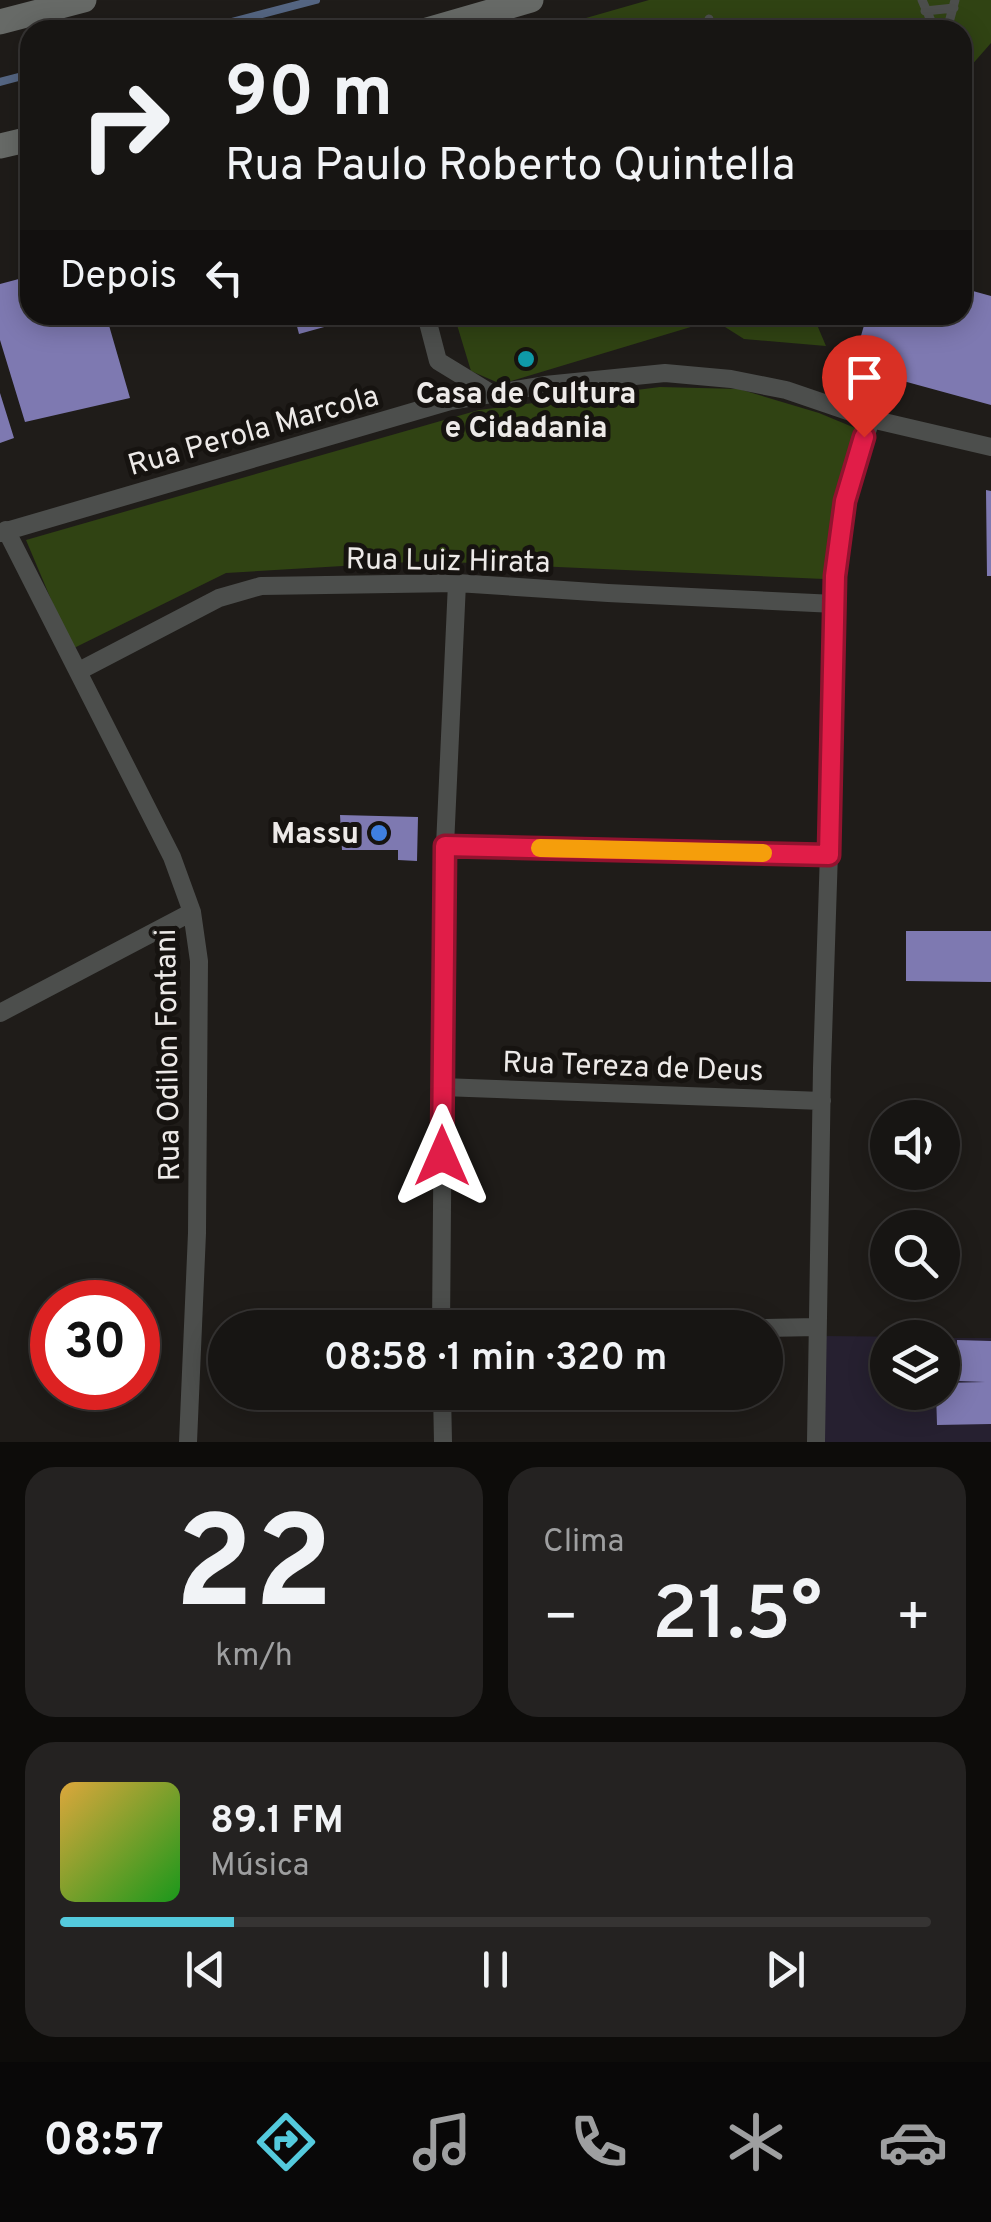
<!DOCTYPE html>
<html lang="pt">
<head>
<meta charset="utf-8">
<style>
	body { margin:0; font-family:Overpass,sans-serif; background:#242221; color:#f1f3f6; height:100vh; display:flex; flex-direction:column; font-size:38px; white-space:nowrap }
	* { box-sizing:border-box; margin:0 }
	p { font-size:32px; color:#9e9fa0 }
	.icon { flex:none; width:55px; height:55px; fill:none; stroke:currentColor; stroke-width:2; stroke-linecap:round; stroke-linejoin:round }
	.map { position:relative; height:1442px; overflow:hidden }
	.drawer { display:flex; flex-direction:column; gap:25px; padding:25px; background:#0d0c0a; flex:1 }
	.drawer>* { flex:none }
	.top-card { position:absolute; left:20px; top:20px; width:952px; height:305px; border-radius:30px; box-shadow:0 5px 25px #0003,0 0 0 2px #363433; background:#171513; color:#f1f3f6; overflow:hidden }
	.buttons { position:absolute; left:870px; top:1100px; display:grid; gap:20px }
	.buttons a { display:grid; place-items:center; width:90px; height:90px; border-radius:50%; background:#171513; box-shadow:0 5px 25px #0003,0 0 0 2px #363433; font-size:50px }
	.speed { position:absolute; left:30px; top:1280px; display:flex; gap:20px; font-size:50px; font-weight:700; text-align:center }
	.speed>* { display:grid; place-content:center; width:130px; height:130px; border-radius:50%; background:#171513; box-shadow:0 5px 25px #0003,0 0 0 2px #363433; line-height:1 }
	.speed .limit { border:15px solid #d22; background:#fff; color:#111 }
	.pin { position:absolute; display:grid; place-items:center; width:85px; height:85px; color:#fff; margin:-102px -42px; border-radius:50% 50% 50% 0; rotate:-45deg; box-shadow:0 0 10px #0007 }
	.pin .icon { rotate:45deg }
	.me { position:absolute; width:110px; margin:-55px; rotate:0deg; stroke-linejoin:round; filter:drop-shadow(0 0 8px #0008) }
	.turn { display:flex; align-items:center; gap:35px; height:210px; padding:0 40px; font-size:45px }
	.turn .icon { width:130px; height:130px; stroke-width:2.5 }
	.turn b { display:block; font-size:70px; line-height:85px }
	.then { display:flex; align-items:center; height:95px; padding:0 40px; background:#0003; gap:20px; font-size:38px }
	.big { font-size:75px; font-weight:600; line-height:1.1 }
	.drawer .card { flex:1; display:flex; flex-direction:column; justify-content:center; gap:15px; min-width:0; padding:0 35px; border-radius:30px; background:#242221 }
	.drawer .dial { align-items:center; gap:0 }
	.dial b { font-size:130px; line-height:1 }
	.song { display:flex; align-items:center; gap:30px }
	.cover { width:120px; height:120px; border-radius:15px; background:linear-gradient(135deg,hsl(40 70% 55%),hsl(120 70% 35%)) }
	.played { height:10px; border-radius:5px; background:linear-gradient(90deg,#54cadd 20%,#363433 20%) }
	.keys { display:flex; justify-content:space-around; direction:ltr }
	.heat { display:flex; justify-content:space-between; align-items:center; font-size:55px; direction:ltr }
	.drawer .tiles { flex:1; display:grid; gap:25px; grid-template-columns:1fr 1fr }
	.card:last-child { grid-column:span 2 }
	.trip { position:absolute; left:208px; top:1310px; width:575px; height:100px; border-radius:50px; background:#171513; box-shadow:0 5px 25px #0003,0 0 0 2px #363433; font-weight:600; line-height:100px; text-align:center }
	.tabs { display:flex; height:160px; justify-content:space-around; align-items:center; background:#090808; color:#9e9fa0 }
	.tabs .icon { width:70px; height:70px }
	.tabs .active { color:#54cadd }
	.tabs b { font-size:45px; color:#f1f3f6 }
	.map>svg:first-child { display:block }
	.commercial { fill:#262030 }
	.green { fill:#304313 }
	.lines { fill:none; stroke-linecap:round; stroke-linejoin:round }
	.stream { stroke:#556683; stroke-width:8 }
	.building { fill:#7e79b1 }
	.lane { stroke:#4c4e4c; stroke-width:9 }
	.street { stroke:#4c4e4c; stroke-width:18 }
	.secondary { stroke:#676a67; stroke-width:25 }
	.route-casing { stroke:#92132f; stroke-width:25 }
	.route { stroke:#e11d48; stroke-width:18 }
	.slow { stroke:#f59e0b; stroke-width:18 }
	.culture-dot { fill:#0f9aa8; stroke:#161310; stroke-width:4 }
	.shop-dot { fill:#3f7fe0; stroke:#161310; stroke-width:4 }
	.labels { text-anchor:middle; stroke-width:10; stroke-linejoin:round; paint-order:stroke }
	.poi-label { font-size:30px; font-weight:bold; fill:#edeae8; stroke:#161310 }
	.street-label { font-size:30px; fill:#edeae8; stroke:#161310 }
</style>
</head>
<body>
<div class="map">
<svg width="991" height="1442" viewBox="0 0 991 1442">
	<rect width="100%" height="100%" fill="#1f1c19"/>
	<path class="commercial" d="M 823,1336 L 922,1337 L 888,1338 L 888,1392 L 942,1392 L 943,1338 L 991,1338 L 991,1442 L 823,1442 Z"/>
	<path class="green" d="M 649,0 L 991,0 L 991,43 L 963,75 L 962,30 L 544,30 Z
		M 454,315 L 818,315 L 815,320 L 826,346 L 744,339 L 714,320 L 501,384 L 471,371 Z
		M 660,387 L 739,389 L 819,413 L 860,430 L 824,579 L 427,561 L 226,573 L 72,649 L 26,540 L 479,410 Z"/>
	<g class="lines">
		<path class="stream" d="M 201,30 L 316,0
			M 0,82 L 30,74"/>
	</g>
	<path class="building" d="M 30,276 L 30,315 L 106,315 L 130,398 L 25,422 L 0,340 L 0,284 Z
		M 962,288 L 991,296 L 991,405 L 852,367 L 867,315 L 962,315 Z
		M 294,315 L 351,315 L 353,319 L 299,334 Z
		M 522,315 L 556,315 L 556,316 L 525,326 Z
		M 0,393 L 14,438 L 0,443 Z
		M 986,490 L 991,491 L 991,576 L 987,576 Z
		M 340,815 L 418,817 L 417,861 L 398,860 L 398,850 L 342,850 Z
		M 906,931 L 991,931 L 991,982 L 906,981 Z
		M 957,1340 L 991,1341 L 991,1424 L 937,1425 L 936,1392 L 942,1392 L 942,1383 L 985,1382 L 958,1381 Z"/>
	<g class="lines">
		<path class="lane" d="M 922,0 L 935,30
			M 925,11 L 954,8
			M 709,19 L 711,30
			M 947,30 L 955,0"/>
		<path class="street" d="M 426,315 L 438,361 L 492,394
			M 6,530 L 172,857 L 192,912 L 199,961 L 197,1233 L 188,1442
			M 0,533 L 450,401 L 545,385 L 665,373 L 731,379 L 786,390 L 871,419 L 991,447
			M 79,671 L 219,598 L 261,586 L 457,583 L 608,593 L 835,604
			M 445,846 L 829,855
			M 0,1013 L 192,912
			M 442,1087 L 822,1101
			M 441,1328 L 445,846 L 457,583
			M 765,1328 L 817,1327
			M 442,1392 L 443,1442
			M 816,1442 L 822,1068 L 834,698 L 835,576 L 845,501 L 871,419"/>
		<path class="secondary" d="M 0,22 L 84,0
			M 427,30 L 531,0
			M 0,146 L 30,139"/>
	</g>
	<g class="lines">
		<g class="route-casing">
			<path id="route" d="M 442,1156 L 445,846 L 829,855 L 835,576 L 845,501 L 864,437"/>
		</g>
		<use href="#route" class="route"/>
		<path class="slow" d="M 540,848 L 763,853"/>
	</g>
	<circle class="culture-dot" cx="526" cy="359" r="10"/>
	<circle class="shop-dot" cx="379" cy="833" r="10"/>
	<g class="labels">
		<g class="poi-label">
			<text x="526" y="403">Casa de Cultura<tspan x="526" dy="34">e Cidadania</tspan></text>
			<text x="359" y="843" text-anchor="end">Massu</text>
		</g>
		<g class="street-label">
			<text transform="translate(253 430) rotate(-16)" y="10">Rua Perola Marcola</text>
			<text transform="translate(448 560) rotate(1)" y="10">Rua Luiz Hirata</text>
			<text transform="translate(167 1055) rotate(-91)" y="10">Rua Odilon Fontani</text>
			<text transform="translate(633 1066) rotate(2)" y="10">Rua Tereza de Deus</text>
		</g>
	</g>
</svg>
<div class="buttons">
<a><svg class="icon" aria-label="sound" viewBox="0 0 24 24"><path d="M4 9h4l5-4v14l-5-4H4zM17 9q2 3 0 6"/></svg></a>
<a><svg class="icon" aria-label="search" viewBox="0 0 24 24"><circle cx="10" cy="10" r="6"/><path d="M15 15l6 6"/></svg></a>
<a><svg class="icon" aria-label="layers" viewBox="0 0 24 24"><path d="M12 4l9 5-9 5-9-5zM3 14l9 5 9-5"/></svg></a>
</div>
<div class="speed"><div class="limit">30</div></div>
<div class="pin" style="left:864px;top:437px;background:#d93025"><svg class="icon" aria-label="arrive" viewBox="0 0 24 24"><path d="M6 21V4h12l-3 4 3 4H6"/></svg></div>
<svg class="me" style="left:442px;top:1156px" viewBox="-20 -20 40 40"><path d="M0-17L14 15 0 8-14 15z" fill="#e11d48" stroke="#fff" stroke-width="4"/></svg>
<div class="trip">08:58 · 1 min · 320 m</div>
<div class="top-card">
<div class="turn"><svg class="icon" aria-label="right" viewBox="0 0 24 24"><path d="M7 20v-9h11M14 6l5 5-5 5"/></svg><div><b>90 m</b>Rua Paulo Roberto Quintella</div></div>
<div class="then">Depois<svg class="icon" aria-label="left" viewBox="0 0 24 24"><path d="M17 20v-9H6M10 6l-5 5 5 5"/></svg></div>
</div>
</div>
<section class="drawer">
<div class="tiles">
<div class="card dial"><b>22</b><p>km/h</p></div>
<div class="card"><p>Clima</p>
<div class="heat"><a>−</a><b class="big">21.5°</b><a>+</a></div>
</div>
<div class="card">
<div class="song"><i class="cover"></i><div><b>89.1 FM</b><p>Música</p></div></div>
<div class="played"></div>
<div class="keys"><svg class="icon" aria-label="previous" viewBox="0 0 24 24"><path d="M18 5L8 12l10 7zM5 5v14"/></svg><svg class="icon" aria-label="pause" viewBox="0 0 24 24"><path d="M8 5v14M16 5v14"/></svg><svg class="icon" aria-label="next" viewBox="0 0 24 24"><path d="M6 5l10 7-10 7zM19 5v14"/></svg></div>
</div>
</div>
</section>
<nav class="tabs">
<b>08:57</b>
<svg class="icon active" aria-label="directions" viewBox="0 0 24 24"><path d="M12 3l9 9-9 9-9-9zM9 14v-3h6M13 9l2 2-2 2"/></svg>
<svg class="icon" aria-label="music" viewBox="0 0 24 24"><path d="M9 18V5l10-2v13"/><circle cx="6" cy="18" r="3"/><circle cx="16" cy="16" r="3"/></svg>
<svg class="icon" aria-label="phone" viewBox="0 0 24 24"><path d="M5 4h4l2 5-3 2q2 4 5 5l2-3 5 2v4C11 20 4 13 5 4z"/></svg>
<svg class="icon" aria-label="climate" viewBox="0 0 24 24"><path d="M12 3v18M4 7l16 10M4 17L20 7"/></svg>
<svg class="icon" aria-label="car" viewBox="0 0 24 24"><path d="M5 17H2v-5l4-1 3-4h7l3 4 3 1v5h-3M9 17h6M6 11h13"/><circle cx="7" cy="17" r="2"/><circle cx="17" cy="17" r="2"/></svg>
</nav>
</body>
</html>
